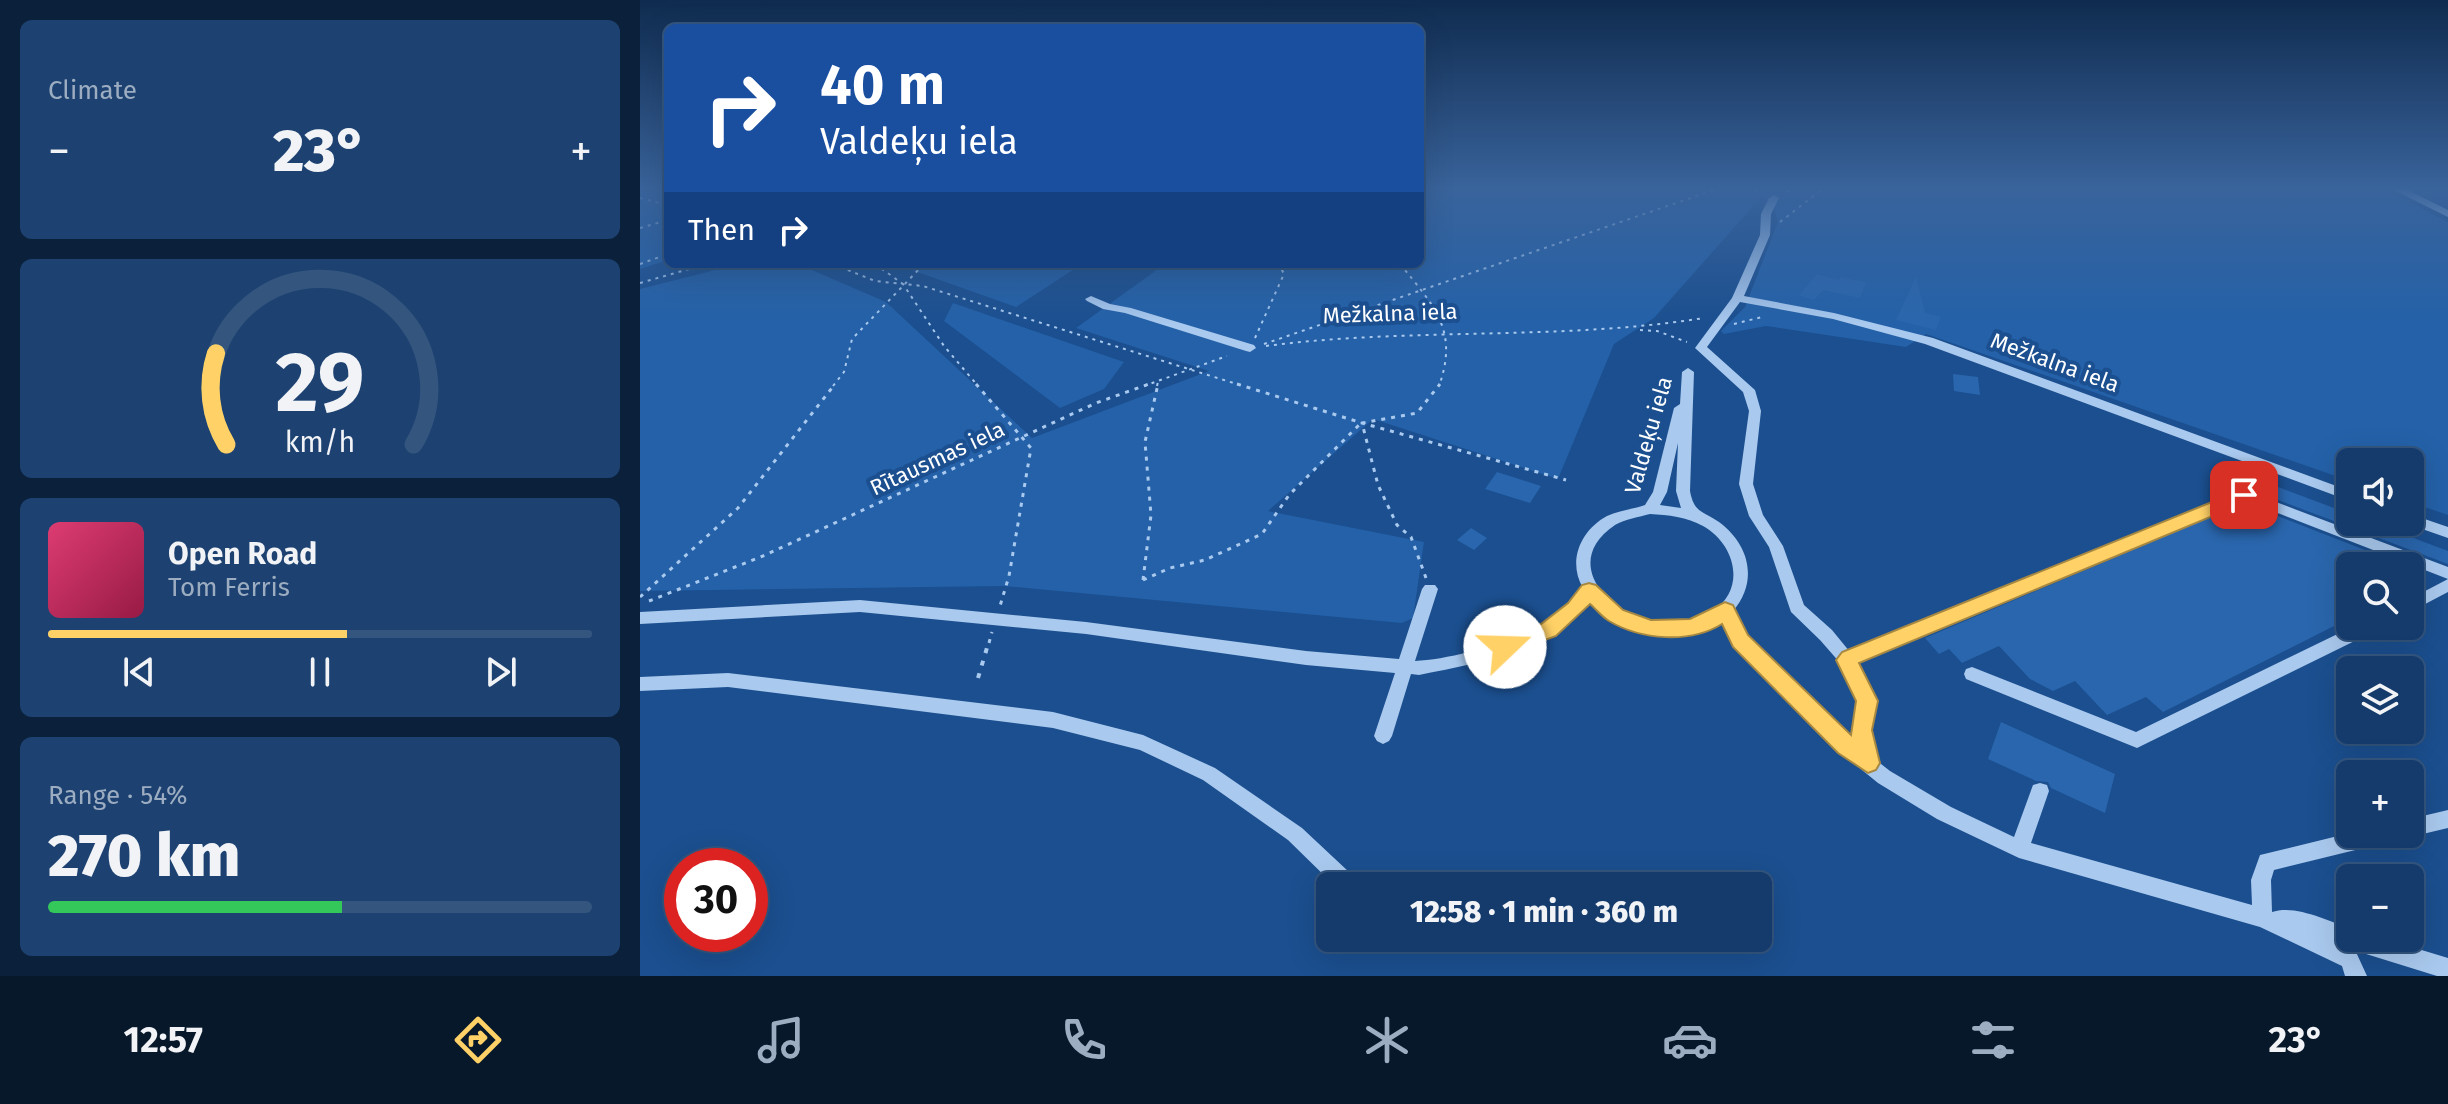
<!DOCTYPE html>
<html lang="en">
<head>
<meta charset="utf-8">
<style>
	body { margin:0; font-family:"Fira Sans",sans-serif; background:#1d4271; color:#f1f3f6; height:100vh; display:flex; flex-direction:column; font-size:30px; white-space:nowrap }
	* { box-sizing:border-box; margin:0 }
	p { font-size:26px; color:#9dadc1 }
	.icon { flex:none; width:44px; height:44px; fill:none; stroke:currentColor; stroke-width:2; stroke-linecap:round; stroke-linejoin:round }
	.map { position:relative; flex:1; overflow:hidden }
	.drawer { display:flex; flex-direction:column; gap:20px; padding:20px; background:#0b203b; width:640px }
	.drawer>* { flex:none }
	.top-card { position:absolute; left:24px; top:24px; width:760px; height:244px; border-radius:12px; box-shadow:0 8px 32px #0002,0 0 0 2px #33557e; background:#1a4fa0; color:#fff; overflow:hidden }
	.tools { position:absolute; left:1696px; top:448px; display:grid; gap:16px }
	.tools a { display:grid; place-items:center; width:88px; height:88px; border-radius:12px; background:#143b6b; box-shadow:0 8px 32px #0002,0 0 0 2px #33557e; font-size:40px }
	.speed { position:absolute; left:24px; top:848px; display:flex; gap:16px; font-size:40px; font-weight:700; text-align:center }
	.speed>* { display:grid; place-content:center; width:104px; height:104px; border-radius:50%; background:#143b6b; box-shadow:0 8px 32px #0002,0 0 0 2px #33557e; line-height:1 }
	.speed .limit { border:12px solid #d22; background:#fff; color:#111 }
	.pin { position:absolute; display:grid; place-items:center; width:68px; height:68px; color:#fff; margin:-34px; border-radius:16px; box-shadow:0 4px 12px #0006 }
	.me { position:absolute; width:88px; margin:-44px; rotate:69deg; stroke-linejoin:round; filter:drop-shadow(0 0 6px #0008) }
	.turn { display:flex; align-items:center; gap:28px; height:168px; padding:0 24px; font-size:36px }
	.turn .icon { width:104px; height:104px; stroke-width:2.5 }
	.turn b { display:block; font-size:56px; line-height:68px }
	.then { display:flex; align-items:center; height:76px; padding:0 24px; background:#0003; gap:16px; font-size:30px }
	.big { font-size:60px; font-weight:800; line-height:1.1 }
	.drawer .tile { flex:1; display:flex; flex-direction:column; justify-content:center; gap:12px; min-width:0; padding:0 28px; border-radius:12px; background:#1d4271 }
	.drawer .dial { align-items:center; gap:0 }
	.dial svg { height:208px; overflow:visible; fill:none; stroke:#33557e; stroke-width:7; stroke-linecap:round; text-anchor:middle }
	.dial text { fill:#f1f3f6; stroke:none }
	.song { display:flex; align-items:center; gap:24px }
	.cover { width:96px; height:96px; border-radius:12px; background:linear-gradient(135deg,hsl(340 70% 55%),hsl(340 70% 35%)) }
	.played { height:8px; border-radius:4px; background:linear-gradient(90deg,#ffd166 55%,#33557e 55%) }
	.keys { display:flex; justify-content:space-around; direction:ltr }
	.heat { display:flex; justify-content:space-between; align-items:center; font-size:44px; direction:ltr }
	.charge { height:12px; border-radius:6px; background:linear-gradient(90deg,#34c759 54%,#33557e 0) }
	.trip { position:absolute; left:676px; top:872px; width:456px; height:80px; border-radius:12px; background:#143b6b; box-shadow:0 8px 32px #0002,0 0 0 2px #33557e; font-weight:800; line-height:80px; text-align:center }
	.menu { display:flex; height:128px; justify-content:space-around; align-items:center; background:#08182b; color:#9dadc1 }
	.menu .icon { width:56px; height:56px }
	.menu .on { color:#ffd166 }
	.menu b { font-size:36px; color:#f1f3f6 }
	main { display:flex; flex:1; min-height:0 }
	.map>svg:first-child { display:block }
	.green { fill:#2461a8 }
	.building { fill:#2a66ad }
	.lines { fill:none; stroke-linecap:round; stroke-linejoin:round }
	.path-far2 { stroke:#a9c9ee; stroke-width:2; stroke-dasharray:3 5; stroke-linecap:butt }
	.path-far1 { stroke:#a9c9ee; stroke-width:3; stroke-dasharray:4 6; stroke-linecap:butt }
	.path { stroke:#a9c9ee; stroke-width:4; stroke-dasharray:5 8; stroke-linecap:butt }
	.minor { fill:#a9c9ee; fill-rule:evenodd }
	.route { fill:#ffd166; stroke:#a68842; stroke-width:2 }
	.labels { text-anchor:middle; stroke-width:8; stroke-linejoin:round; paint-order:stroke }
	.street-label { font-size:22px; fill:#fff; stroke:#1b4f8f }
</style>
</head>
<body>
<main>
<section class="drawer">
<div class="tile"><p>Climate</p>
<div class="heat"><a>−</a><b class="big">23°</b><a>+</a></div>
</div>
<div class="tile dial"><svg viewBox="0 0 100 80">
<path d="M14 69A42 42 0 1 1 86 69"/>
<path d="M14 69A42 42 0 0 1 10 34" stroke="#ffd166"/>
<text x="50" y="56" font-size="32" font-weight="700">29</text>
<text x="50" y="72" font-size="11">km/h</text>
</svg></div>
<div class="tile">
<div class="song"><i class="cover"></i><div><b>Open Road</b><p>Tom Ferris</p></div></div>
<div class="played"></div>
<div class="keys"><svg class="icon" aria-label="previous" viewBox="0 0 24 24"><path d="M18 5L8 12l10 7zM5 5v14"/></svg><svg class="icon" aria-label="pause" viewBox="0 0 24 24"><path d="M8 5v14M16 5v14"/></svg><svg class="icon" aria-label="next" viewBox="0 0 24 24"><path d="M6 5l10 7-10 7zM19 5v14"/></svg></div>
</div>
<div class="tile"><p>Range · 54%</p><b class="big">270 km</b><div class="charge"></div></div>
</section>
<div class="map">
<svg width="1808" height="976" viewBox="0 0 1808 976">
	<rect width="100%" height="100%" fill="#1b4f8f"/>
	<path class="green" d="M 0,187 L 28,187 L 28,260 L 0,269 Z
		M 780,187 L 1739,187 L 1808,222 L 1808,515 L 1770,502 L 1770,462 L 1710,462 L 1710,481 L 1286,334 L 1266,347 L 1126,326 L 1084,334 L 1081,331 L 1105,307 L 1138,222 L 1134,208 L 1122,196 L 1014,318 L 974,344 L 918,479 L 733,419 L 628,511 L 784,542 L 773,618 L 762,623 L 364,586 L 0,591 L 0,289 L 99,264 L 158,264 L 246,302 L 392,438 L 569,371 L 436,328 L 525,264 L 780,264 Z
		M 255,264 L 442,264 L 376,307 Z
		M 313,303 L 484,362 L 464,389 L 420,408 L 304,321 Z"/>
	<path class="building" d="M 1177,274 L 1199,280 L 1200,277 L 1226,282 L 1220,298 L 1183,290 L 1174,300 L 1159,295 Z
		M 1276,277 L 1285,313 L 1301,317 L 1296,330 L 1256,320 Z
		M 1313,374 L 1338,377 L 1340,395 L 1314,391 Z
		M 857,472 L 901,486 L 890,503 L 845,489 Z
		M 1638,487 L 1710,514 L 1710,522 L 1731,522 L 1808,551 L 1808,564 L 1622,494 Z
		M 1604,503 L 1766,566 L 1710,566 L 1710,618 L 1523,712 L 1506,697 L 1467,715 L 1435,681 L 1413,691 L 1390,679 L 1359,646 L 1322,663 L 1309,649 L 1299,654 L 1285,638 Z
		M 831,528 L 847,538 L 834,550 L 817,540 Z
		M 1361,722 L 1475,774 L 1465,813 L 1411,788 L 1408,782 L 1396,781 L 1348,759 Z"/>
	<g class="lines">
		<path class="path-far2" d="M 1107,187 L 1122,193
			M 1147,192 L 1158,187
			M 0,198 L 28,205
			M 1140,222 L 1185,187
			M 0,228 L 28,220
			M 0,264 L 28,254
			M 193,264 L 235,281 L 263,284 L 304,346 L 338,386
			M 235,264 L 263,284 L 283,286 L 603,386
			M 760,264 C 794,306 819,330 799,386
			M 0,283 L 67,264
			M 1094,324 L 1122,317
			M 1000,330 L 1017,331 L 1047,342
			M 615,338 L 644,274 L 639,264
			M 624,344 L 1083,187
			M 626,346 C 772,327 919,341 1064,318
			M 193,386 L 204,372 L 212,339 L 284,264
			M 504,386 L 587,356
			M 517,386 L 518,382"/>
		<path class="path-far1" d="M 336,384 L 391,448 L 369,576 L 360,606
			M 597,384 L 722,423 L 926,480
			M 786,578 L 771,537 L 757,525 L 738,485 L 722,423 L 777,413 L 800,384
			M 503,580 L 530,568 L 565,560 L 622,534 L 649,495 L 720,424
			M 503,580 L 511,515 L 505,442 L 518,384
			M 0,597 L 98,508 L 195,384
			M 9,601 L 123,556 L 456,403 L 509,384
			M 349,643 L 352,632"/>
		<path class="path" d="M 338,678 L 349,641"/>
		<path class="minor" d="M 1748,187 L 1761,187 L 1808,210 L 1808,217 Z
			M 1134,195 L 1139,198 L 1131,214 L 1130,235 L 1104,296 L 1194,313 L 1293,338 L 1710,491 L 1710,501 L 1285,344 L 1193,319 L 1100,302 L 1067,347 L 1115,390 L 1121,411 L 1113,484 L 1123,515 L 1143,546 L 1164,605 L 1192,630 L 1210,652 L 1604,490 L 1808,567 L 1808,579 L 1604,500 L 1217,663 L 1236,701 L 1230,730 L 1236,760 L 1250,771 L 1311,807 L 1374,837 L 1393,785 L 1400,783 L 1407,785 L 1409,791 L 1391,843 L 1612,905 L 1611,880 L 1620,855 L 1710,833 L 1754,834 L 1751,840 L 1744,843 L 1634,870 L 1631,880 L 1632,912 C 1655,904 1688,921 1710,928 L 1710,938 L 1742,938 L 1808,958 L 1808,976 L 1797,976 L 1710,949 L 1716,952 L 1727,976 L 1705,976 L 1702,966 L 1620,927 L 1379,858 L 1297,819 L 1238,783 L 1200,752 L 1095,646 L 1082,620 C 1044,645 978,639 951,600 C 912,651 839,663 779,675 L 771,674 L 752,736 L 749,741 L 743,744 L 737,741 L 734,736 L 755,673 L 666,665 L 446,634 L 220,612 L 0,624 L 0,612 L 220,600 L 446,622 L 666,651 L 759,659 L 782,589 L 785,585 L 795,585 L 798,589 L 775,661 C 810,660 871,642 902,626 C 918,617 931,602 943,588 C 927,561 941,530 967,516 C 978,511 993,509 1005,505 L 1013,492 L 1034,408 L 1040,404 L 1042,372 L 1048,368 L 1054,372 L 1050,491 C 1054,513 1063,511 1079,522 C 1109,544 1119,581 1093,611 L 1107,636 L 1215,742 L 1212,730 L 1218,701 L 1201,664 L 1180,640 L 1151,612 L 1129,547 L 1109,516 L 1099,484 L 1109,411 L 1103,392 L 1055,348 L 1092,298 L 1120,235 L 1121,214 L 1129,198 ZM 1038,443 L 1036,491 L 1041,508 L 1020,505 L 1027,492 ZM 1010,514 C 1028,515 1047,517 1063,526 C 1095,544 1107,588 1073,611 C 1009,653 902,574 975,525 C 985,519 999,517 1010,514 Z
			M 451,296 L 470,304 L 491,308 L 614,345 L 616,348 L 610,352 L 606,351 L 485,313 L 463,309 L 447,301 L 445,299 Z
			M 1770,514 L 1808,527 L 1808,538 L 1765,523 L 1770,522 Z
			M 1808,579 L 1808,592 L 1770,612 L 1770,599 Z
			M 1714,626 L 1737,626 L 1735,631 L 1497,748 L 1326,679 L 1324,674 L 1326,669 L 1332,667 L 1496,732 Z
			M 88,673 L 413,712 L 503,735 L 575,768 L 662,828 L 709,872 L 712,879 L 709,886 L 695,886 L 648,840 L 563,780 L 500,750 L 413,728 L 88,687 L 0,691 L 0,677 Z
			M 1808,810 L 1808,828 L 1770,837 L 1763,834 L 1770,834 L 1770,819 Z"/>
	</g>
	<linearGradient id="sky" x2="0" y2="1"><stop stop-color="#0f2b4f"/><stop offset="0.58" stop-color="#39639b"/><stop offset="1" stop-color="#39639b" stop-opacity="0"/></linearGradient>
	<rect width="1808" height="324" fill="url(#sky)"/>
	<path class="route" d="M 1604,489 L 1613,495 L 1611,500 L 1219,663 L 1238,701 L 1232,730 L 1240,763 L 1236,770 L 1228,773 L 1198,753 L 1093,647 L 1082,624 C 1050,644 1001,640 969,621 C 962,617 956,609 950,604 L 916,636 L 865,655 L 857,653 L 854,647 L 857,641 L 901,624 L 928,603 L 942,585 L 949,583 L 956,585 L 983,610 L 1011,620 L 1050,619 L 1085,602 L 1093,605 L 1108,635 L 1211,735 L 1216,701 L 1196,660 L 1202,652 Z"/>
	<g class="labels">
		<g class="street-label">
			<text transform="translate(750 313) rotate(-2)" y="8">Mežkalna iela</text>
			<text transform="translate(1415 362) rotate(20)" y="8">Mežkalna iela</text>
			<text transform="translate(1008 435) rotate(-74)" y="8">Valdeķu iela</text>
			<text transform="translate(297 458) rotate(-25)" y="8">Rītausmas iela</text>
		</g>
	</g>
</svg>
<div class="tools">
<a><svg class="icon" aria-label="sound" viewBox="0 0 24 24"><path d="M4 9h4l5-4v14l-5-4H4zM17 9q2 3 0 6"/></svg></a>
<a><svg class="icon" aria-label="search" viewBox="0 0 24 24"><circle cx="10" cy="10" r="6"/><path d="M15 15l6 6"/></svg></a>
<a><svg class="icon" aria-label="layers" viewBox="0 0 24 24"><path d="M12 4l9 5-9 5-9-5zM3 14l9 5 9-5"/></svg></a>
<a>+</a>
<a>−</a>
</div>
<div class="speed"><div class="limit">30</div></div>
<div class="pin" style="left:1604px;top:495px;background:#d93025"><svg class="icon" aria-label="arrive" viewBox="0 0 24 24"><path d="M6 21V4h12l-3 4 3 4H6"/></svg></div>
<svg class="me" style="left:865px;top:647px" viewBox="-20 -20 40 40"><circle r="19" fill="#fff"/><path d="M0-13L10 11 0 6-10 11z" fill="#ffd166"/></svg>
<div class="trip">12:58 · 1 min · 360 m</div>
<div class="top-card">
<div class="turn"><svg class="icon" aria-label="right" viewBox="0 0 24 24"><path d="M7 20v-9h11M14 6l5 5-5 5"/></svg><div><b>40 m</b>Valdeķu iela</div></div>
<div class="then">Then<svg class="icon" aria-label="right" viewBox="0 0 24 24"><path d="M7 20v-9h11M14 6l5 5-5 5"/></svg></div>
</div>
</div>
</main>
<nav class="menu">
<b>12:57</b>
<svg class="icon on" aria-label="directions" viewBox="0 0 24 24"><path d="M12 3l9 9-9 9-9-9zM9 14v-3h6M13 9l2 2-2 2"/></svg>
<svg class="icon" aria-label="music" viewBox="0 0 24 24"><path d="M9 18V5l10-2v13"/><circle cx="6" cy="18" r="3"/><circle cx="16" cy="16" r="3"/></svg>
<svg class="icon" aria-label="phone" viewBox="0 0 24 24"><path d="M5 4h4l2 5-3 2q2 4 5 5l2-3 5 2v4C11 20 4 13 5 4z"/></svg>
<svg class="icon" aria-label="climate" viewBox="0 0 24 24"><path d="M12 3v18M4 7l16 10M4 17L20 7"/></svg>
<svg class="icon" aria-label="car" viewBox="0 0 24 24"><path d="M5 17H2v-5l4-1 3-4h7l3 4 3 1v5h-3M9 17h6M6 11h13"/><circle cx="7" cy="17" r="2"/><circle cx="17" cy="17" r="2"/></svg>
<svg class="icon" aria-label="filters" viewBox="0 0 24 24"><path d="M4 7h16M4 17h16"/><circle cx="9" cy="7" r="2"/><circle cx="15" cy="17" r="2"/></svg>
<b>23°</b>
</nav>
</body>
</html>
